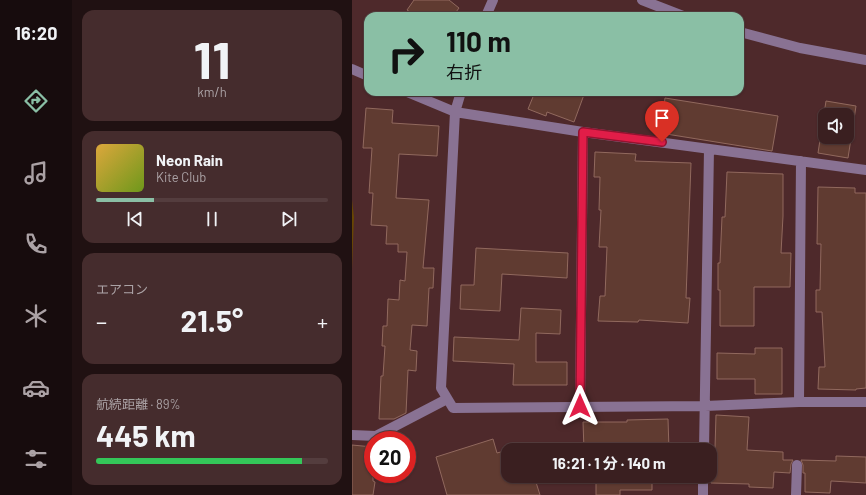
<!DOCTYPE html>
<html lang="ja">
<head>
<meta charset="utf-8">
<style>
	body { margin:0; font-family:Barlow,"Noto Sans JP",sans-serif; background:#452c2d; color:#f1f3f6; height:100vh; display:flex; flex-direction:column; font-size:15px; white-space:nowrap }
	* { box-sizing:border-box; margin:0 }
	p { font-size:13px; color:#aba2a5 }
	.icon { flex:none; width:22px; height:22px; fill:none; stroke:currentColor; stroke-width:2; stroke-linecap:round; stroke-linejoin:round }
	.map { position:relative; flex:1; overflow:hidden }
	.panel { display:flex; flex-direction:column; gap:10px; padding:10px; background:#201112; width:280px }
	.panel>* { flex:none }
	.guide { position:absolute; left:12px; top:12px; width:380px; height:84px; border-radius:12px; box-shadow:0 1px 3px #0004,0 0 0 1px #543d3e; background:#8abfa5; color:#111; overflow:hidden }
	.controls { position:absolute; left:466px; top:108px; display:grid; gap:8px }
	.controls a { display:grid; place-items:center; width:36px; height:36px; border-radius:8px; background:#3a1f20; box-shadow:0 1px 3px #0004,0 0 0 1px #543d3e; font-size:20px }
	.speed { position:absolute; left:12px; top:431px; display:flex; gap:8px; font-size:20px; font-weight:700; text-align:center }
	.speed>* { display:grid; place-content:center; width:52px; height:52px; border-radius:50%; background:#3a1f20; box-shadow:0 1px 3px #0004,0 0 0 1px #543d3e; line-height:1 }
	.speed .limit { border:6px solid #d22; background:#fff; color:#111 }
	.pin { position:absolute; display:grid; place-items:center; width:34px; height:34px; color:#fff; margin:-41px -17px; border-radius:50% 50% 50% 0; rotate:-45deg; box-shadow:0 0 4px #0007 }
	.pin .icon { rotate:45deg }
	.me { position:absolute; width:44px; margin:-22px; rotate:0deg; stroke-linejoin:round; filter:drop-shadow(0 0 3px #0008) }
	.turn { display:flex; align-items:center; gap:14px; height:84px; padding:0 16px; font-size:18px }
	.turn .icon { width:52px; height:52px; stroke-width:2.5 }
	.turn b { display:block; font-size:28px; line-height:34px }
	.big { font-size:30px; font-weight:700; line-height:1.1 }
	.panel .widget { flex:1; display:flex; flex-direction:column; justify-content:center; gap:6px; min-width:0; padding:0 14px; border-radius:12px; background:#452c2d }
	.panel .dial { align-items:center; gap:0 }
	.dial b { font-size:52px; line-height:1 }
	.song { display:flex; align-items:center; gap:12px }
	.cover { width:48px; height:48px; border-radius:6px; background:linear-gradient(135deg,hsl(40 70% 55%),hsl(80 70% 35%)) }
	.played { height:4px; border-radius:2px; background:linear-gradient(90deg,#8abfa5 25%,#543d3e 25%) }
	.keys { display:flex; justify-content:space-around; direction:ltr }
	.heat { display:flex; justify-content:space-between; align-items:center; font-size:22px; direction:ltr }
	.charge { height:6px; border-radius:3px; background:linear-gradient(90deg,#34c759 89%,#543d3e 0) }
	.trip { position:absolute; left:149px; top:443px; width:216px; height:40px; border-radius:12px; background:#3a1f20; box-shadow:0 1px 3px #0004,0 0 0 1px #543d3e; font-weight:700; line-height:40px; text-align:center }
	main { display:flex; flex:1; min-height:0 }
	.dock { display:flex; flex-direction:column; width:72px; justify-content:space-around; align-items:center; background:#170c0d; color:#aba2a5 }
	.dock .icon { width:28px; height:28px }
	.dock .on { color:#8abfa5 }
	.dock b { font-size:18px; color:#f1f3f6 }
	.map>svg:first-child { display:block }
	.green { fill:#684603 }
	.building { fill:#603b31; stroke:#91695e; fill-rule:evenodd }
	.lines { fill:none; stroke-linecap:round; stroke-linejoin:round }
	.minor { stroke:#897293; stroke-width:10 }
	.route-casing { stroke:#92132f; stroke-width:10 }
	.route { stroke:#e11d48; stroke-width:7 }
</style>
</head>
<body>
<main>
<nav class="dock">
<b>16:20</b>
<svg class="icon on" aria-label="directions" viewBox="0 0 24 24"><path d="M12 3l9 9-9 9-9-9zM9 14v-3h6M13 9l2 2-2 2"/></svg>
<svg class="icon" aria-label="music" viewBox="0 0 24 24"><path d="M9 18V5l10-2v13"/><circle cx="6" cy="18" r="3"/><circle cx="16" cy="16" r="3"/></svg>
<svg class="icon" aria-label="phone" viewBox="0 0 24 24"><path d="M5 4h4l2 5-3 2q2 4 5 5l2-3 5 2v4C11 20 4 13 5 4z"/></svg>
<svg class="icon" aria-label="climate" viewBox="0 0 24 24"><path d="M12 3v18M4 7l16 10M4 17L20 7"/></svg>
<svg class="icon" aria-label="car" viewBox="0 0 24 24"><path d="M5 17H2v-5l4-1 3-4h7l3 4 3 1v5h-3M9 17h6M6 11h13"/><circle cx="7" cy="17" r="2"/><circle cx="17" cy="17" r="2"/></svg>
<svg class="icon" aria-label="filters" viewBox="0 0 24 24"><path d="M4 7h16M4 17h16"/><circle cx="9" cy="7" r="2"/><circle cx="15" cy="17" r="2"/></svg>
</nav>
<section class="panel">
<div class="widget dial"><b>11</b><p>km/h</p></div>
<div class="widget">
<div class="song"><i class="cover"></i><div><b>Neon Rain</b><p>Kite Club</p></div></div>
<div class="played"></div>
<div class="keys"><svg class="icon" aria-label="previous" viewBox="0 0 24 24"><path d="M18 5L8 12l10 7zM5 5v14"/></svg><svg class="icon" aria-label="pause" viewBox="0 0 24 24"><path d="M8 5v14M16 5v14"/></svg><svg class="icon" aria-label="next" viewBox="0 0 24 24"><path d="M6 5l10 7-10 7zM19 5v14"/></svg></div>
</div>
<div class="widget"><p>エアコン</p>
<div class="heat"><a>−</a><b class="big">21.5°</b><a>+</a></div>
</div>
<div class="widget"><p>航続距離 · 89%</p><b class="big">445 km</b><div class="charge"></div></div>
</section>
<div class="map">
<svg width="514" height="495" viewBox="0 0 514 495">
	<rect width="100%" height="100%" fill="#4e292b"/>
	<path class="green" d="M 0,200 L 2,217 L 0,269 Z"/>
	<path class="building" d="M 62,0 L 97,0 L 107,8 L 101,16 L 64,16 L 55,10 Z
		M 183,92 L 233,92 L 222,122 L 195,112 L 194,116 L 176,109 Z
		M 313,98 L 426,116 L 420,151 L 308,133 Z
		M 474,101 L 504,106 L 496,158 L 466,153 ZM 473,115 L 495,115 L 495,137 L 473,137 Z
		M 14,108 L 41,110 L 40,123 L 87,126 L 85,156 L 47,154 L 44,198 L 77,200 L 71,268 L 82,268 L 81,288 L 77,288 L 75,326 L 60,325 L 58,350 L 65,351 L 64,371 L 56,370 L 54,413 L 42,419 L 27,419 L 29,376 L 31,376 L 33,346 L 30,346 L 31,326 L 35,326 L 36,299 L 47,300 L 48,280 L 53,281 L 55,252 L 46,252 L 46,244 L 34,244 L 35,226 L 19,225 L 21,193 L 17,193 L 20,148 L 11,148 Z
		M 243,152 L 284,154 L 283,161 L 339,163 L 334,298 L 338,298 L 336,323 L 287,320 L 286,322 L 246,321 L 248,296 L 253,296 L 255,247 L 247,247 L 249,210 L 247,210 L 248,177 L 242,177 Z
		M 375,172 L 431,174 L 431,216 L 429,253 L 439,253 L 438,287 L 402,287 L 402,326 L 368,326 L 368,290 L 366,290 L 366,263 L 368,263 L 370,217 L 373,217 Z
		M 466,187 L 503,188 L 503,193 L 514,193 L 514,388 L 504,389 L 504,390 L 466,389 L 467,367 L 473,367 L 470,312 L 464,312 L 464,290 L 468,290 L 469,244 L 465,244 Z
		M 124,248 L 216,253 L 215,278 L 150,274 L 148,311 L 108,309 L 109,285 L 122,285 Z
		M 169,308 L 209,310 L 208,334 L 184,333 L 184,362 L 215,362 L 215,385 L 161,385 L 162,364 L 101,361 L 102,337 L 167,340 Z
		M 403,348 L 430,348 L 430,394 L 403,394 L 403,379 L 365,379 L 365,353 L 403,354 Z
		M 364,415 L 397,417 L 395,450 L 431,452 L 431,460 L 441,460 L 439,464 L 438,473 L 422,472 L 421,488 L 397,487 L 397,484 L 359,483 L 361,448 L 363,448 Z
		M 316,419 L 317,450 L 232,450 L 231,422 L 275,422 L 275,420 Z
		M 141,439 L 145,453 L 156,450 L 156,476 L 182,476 L 188,495 L 95,495 L 84,457 Z
		M 0,445 L 21,447 L 21,481 L 23,482 L 21,495 L 0,495 Z
		M 484,456 L 514,457 L 514,483 L 479,481 L 478,493 L 453,492 L 453,473 L 451,473 L 451,465 L 449,460 L 484,461 Z
		M 244,476 L 300,476 L 300,490 L 268,490 L 268,495 L 244,495 Z"/>
	<g class="lines">
		<path class="minor" d="M 290,0 L 331,16
			M 134,16 L 141,0
			M 388,32 L 448,48 L 514,60
			M 0,69 L 16,76
			M 55,92 L 103,112 L 231,132 L 514,170
			M 109,92 L 103,112 L 89,388 L 101,408 L 353,406 L 447,402 L 514,402
			M 447,402 L 449,161
			M 228,407 L 231,132
			M 0,435 L 24,436 L 95,399
			M 352,450 L 357,149
			M 351,495 L 351,476
			M 444,495 L 445,465"/>
	</g>
	<g class="lines">
		<g class="route-casing">
			<path id="route" d="M 228,406 L 231,132 L 310,142"/>
		</g>
		<use href="#route" class="route"/>
	</g>
</svg>
<div class="controls">
<a><svg class="icon" aria-label="sound" viewBox="0 0 24 24"><path d="M4 9h4l5-4v14l-5-4H4zM17 9q2 3 0 6"/></svg></a>
</div>
<div class="speed"><div class="limit">20</div></div>
<div class="pin" style="left:310px;top:142px;background:#d93025"><svg class="icon" aria-label="arrive" viewBox="0 0 24 24"><path d="M6 21V4h12l-3 4 3 4H6"/></svg></div>
<svg class="me" style="left:228px;top:406px" viewBox="-20 -20 40 40"><path d="M0-17L14 15 0 8-14 15z" fill="#e11d48" stroke="#fff" stroke-width="4"/></svg>
<div class="trip">16:21 · 1 分 · 140 m</div>
<div class="guide">
<div class="turn"><svg class="icon" aria-label="right" viewBox="0 0 24 24"><path d="M7 20v-9h11M14 6l5 5-5 5"/></svg><div><b>110 m</b>右折</div></div>
</div>
</div>
</main>
</body>
</html>
